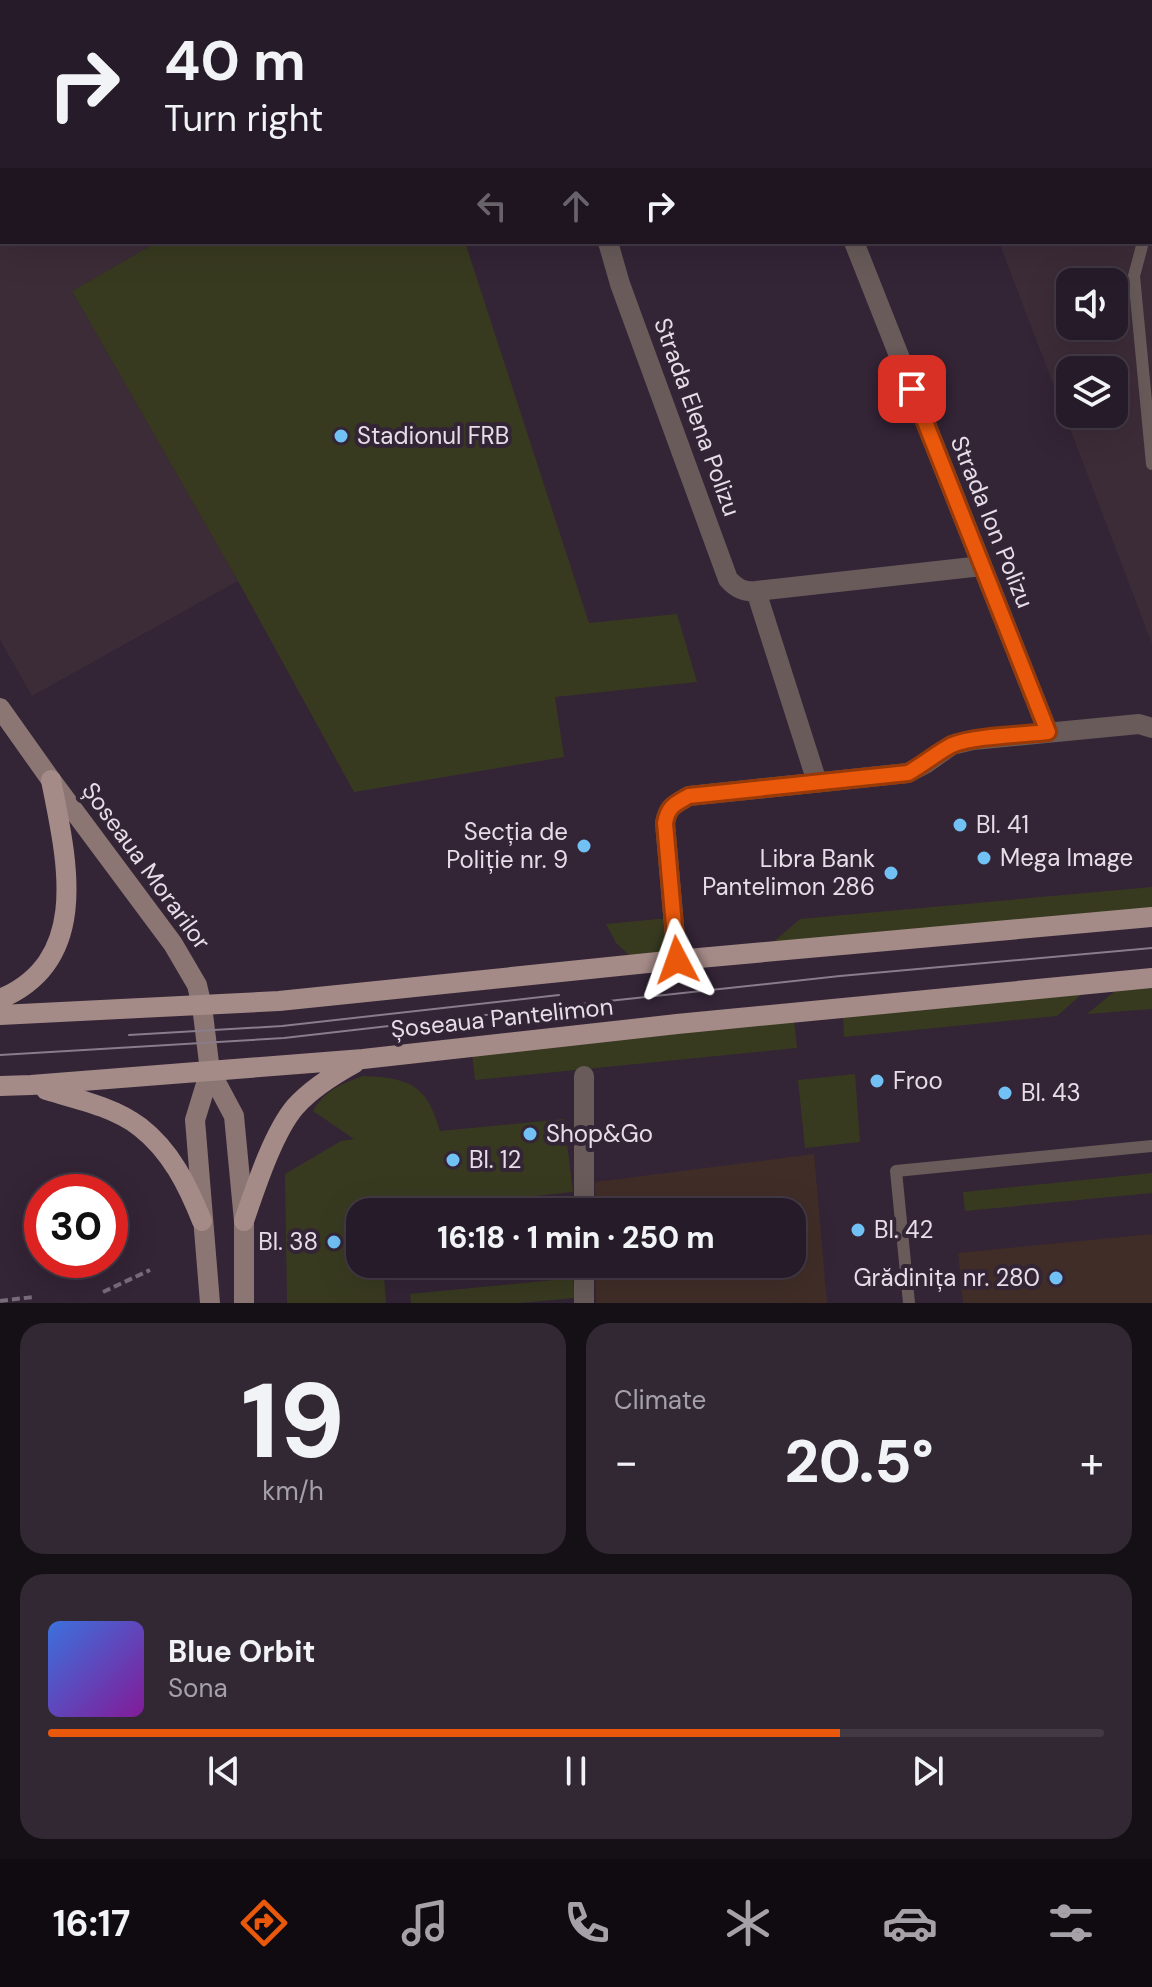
<!DOCTYPE html>
<html lang="en">
<head>
<meta charset="utf-8">
<style>
	body { margin:0; font-family:"DM Sans",sans-serif; background:#322834; color:#f1f3f6; height:100vh; display:flex; flex-direction:column; font-size:30px; white-space:nowrap }
	* { box-sizing:border-box; margin:0 }
	p { font-size:26px; color:#a4a1a8 }
	.icon { flex:none; width:44px; height:44px; fill:none; stroke:currentColor; stroke-width:2; stroke-linecap:round; stroke-linejoin:round }
	.map { position:relative; height:1303px; overflow:hidden }
	.drawer { display:flex; flex-direction:column; gap:20px; padding:20px; background:#150f16; flex:1 }
	.drawer>* { flex:none }
	.top-card { position:absolute; left:0px; top:0px; width:1152px; height:244px; box-shadow:0 8px 32px #0002,0 0 0 2px #423945; background:#261b28; color:#f1f3f6; overflow:hidden }
	.tools { position:absolute; left:1056px; top:268px; display:grid; gap:16px }
	.tools a { display:grid; place-items:center; width:72px; height:72px; border-radius:16px; background:#261b28; box-shadow:0 8px 32px #0002,0 0 0 2px #423945; font-size:40px }
	.speed { position:absolute; left:24px; top:1174px; display:flex; gap:16px; font-size:40px; font-weight:700; text-align:center }
	.speed>* { display:grid; place-content:center; width:104px; height:104px; border-radius:50%; background:#261b28; box-shadow:0 8px 32px #0002,0 0 0 2px #423945; line-height:1 }
	.speed .limit { border:12px solid #d22; background:#fff; color:#111 }
	.pin { position:absolute; display:grid; place-items:center; width:68px; height:68px; color:#fff; margin:-34px; border-radius:16px; box-shadow:0 4px 12px #0006 }
	.me { position:absolute; width:88px; margin:-44px; rotate:356deg; stroke-linejoin:round; filter:drop-shadow(0 0 6px #0008) }
	.turn { display:flex; align-items:center; gap:28px; height:168px; padding:0 32px; font-size:36px }
	.turn .icon { width:104px; height:104px; stroke-width:2.5 }
	.turn b { display:block; font-size:56px; line-height:68px }
	.lanes { display:flex; align-items:center; height:76px; padding:0 32px; background:#0003; justify-content:center; gap:40px; direction:ltr }
	.lanes .off { opacity:.35 }
	.big { font-size:60px; font-weight:800; line-height:1.1 }
	.drawer .widget { flex:1; display:flex; flex-direction:column; justify-content:center; gap:12px; min-width:0; padding:0 28px; border-radius:24px; background:#322834 }
	.drawer .dial { align-items:center; gap:0 }
	.dial b { font-size:104px; line-height:1 }
	.song { display:flex; align-items:center; gap:24px }
	.cover { width:96px; height:96px; border-radius:12px; background:linear-gradient(135deg,hsl(220 70% 55%),hsl(290 70% 35%)) }
	.played { height:8px; border-radius:4px; background:linear-gradient(90deg,#ea580c 75%,#423945 75%) }
	.keys { display:flex; justify-content:space-around; direction:ltr }
	.heat { display:flex; justify-content:space-between; align-items:center; font-size:44px; direction:ltr }
	.drawer .tiles { flex:1; display:grid; gap:20px; grid-template-columns:1fr 1fr }
	.widget:last-child { grid-column:span 2 }
	.trip { position:absolute; left:346px; top:1198px; width:460px; height:80px; border-radius:24px; background:#261b28; box-shadow:0 8px 32px #0002,0 0 0 2px #423945; font-weight:800; line-height:80px; text-align:center }
	.tab-bar { display:flex; height:128px; justify-content:space-around; align-items:center; background:#0f0b10; color:#a4a1a8 }
	.tab-bar .icon { width:56px; height:56px }
	.tab-bar .selected { color:#ea580c }
	.tab-bar b { font-size:36px; color:#f1f3f6 }
	.map>svg:first-child { display:block }
	.industrial { fill:#3c2c38; fill-rule:evenodd }
	.education { fill:#402d28 }
	.green { fill:#383a20 }
	.lines { fill:none; stroke-linecap:round; stroke-linejoin:round }
	.path { stroke:#776a79; stroke-width:4; stroke-dasharray:8 4; stroke-linecap:butt }
	.service { stroke:#685b5a; stroke-width:12 }
	.minor { stroke:#685b5a; stroke-width:20 }
	.secondary { stroke:#8b7674; stroke-width:20 }
	.primary { stroke:#a58b88; stroke-width:20 }
	.tram { stroke:#897c8b; stroke-width:2 }
	.route-casing { stroke:#983908; stroke-width:20 }
	.route { stroke:#ea580c; stroke-width:14 }
	.poi-dot { fill:#72c1f5; stroke:#332436; stroke-width:3 }
	.labels { text-anchor:middle; stroke-width:8; stroke-linejoin:round; paint-order:stroke }
	.street-label { font-size:24px; fill:#e7dde8; stroke:#332436 }
	.poi-label { font-size:24px; fill:#e7dde8; stroke:#332436; text-anchor:start }
</style>
</head>
<body>
<div class="map">
<svg width="1152" height="1303" viewBox="0 0 1152 1303">
	<rect width="100%" height="100%" fill="#332436"/>
	<path class="industrial" d="M 0,0 L 578,0 L 575,2 L 2,2 L 2,242 L 157,242 L 72,291 L 238,581 L 32,696 L 0,640 Z
		M 908,0 L 1152,0 L 1152,644 L 999,242 L 1150,242 L 1150,2 L 909,2 ZM 1070,282 L 1114,282 L 1114,326 L 1070,326 ZM 1070,370 L 1114,370 L 1114,414 L 1070,414 Z"/>
	<path class="education" d="M 814,1154 L 827,1303 L 596,1303 L 595,1264 L 792,1264 L 792,1212 L 595,1212 L 595,1182 Z
		M 1152,1234 L 1152,1303 L 963,1303 L 958,1253 Z"/>
	<path class="green" d="M 157,242 L 465,242 L 589,623 L 677,614 L 697,682 L 555,697 L 564,757 L 354,792 L 238,581 L 72,291 Z
		M 1152,887 L 1152,909 L 771,944 L 800,919 Z
		M 668,918 L 671,955 L 630,956 L 616,943 L 606,924 Z
		M 1152,988 L 1152,1009 L 1087,1014 L 1115,991 Z
		M 1082,994 L 1057,1016 L 844,1037 L 843,1016 Z
		M 794,1021 L 797,1048 L 475,1080 L 472,1053 Z
		M 855,1074 L 860,1142 L 805,1148 L 798,1080 Z
		M 363,1076 C 409,1078 427,1084 440,1131 L 564,1119 L 573,1192 L 387,1212 L 360,1212 L 360,1264 L 383,1264 L 386,1303 L 287,1303 L 285,1174 L 341,1141 L 354,1139 L 313,1111 C 325,1090 341,1084 363,1076 Z
		M 1152,1173 L 1152,1193 L 965,1211 L 963,1192 Z
		M 573,1278 L 575,1298 L 520,1303 L 411,1303 L 410,1294 Z"/>
	<g class="lines">
		<path class="path" d="M 103,1292 L 150,1270
			M 0,1301 L 33,1297"/>
		<path class="service" d="M 944,0 L 945,2
			M 1150,30 L 1152,28
			M 1150,72 L 1152,103
			M 1150,215 L 1152,207
			M 1143,242 L 1134,276 L 1152,464
			M 909,1303 L 896,1171 L 1152,1146"/>
		<path class="minor" d="M 758,0 L 759,2
			M 608,242 L 620,284 L 728,579 C 737,589 744,592 756,591 L 982,566
			M 854,242 L 1048,732
			M 756,591 L 817,782
			M 677,960 L 665,823 C 668,806 675,804 689,796 L 908,773 L 925,764 L 952,745 L 973,740 L 1139,724 L 1152,728
			M 584,1076 L 584,1212
			M 584,1303 L 584,1264"/>
		<path class="secondary" d="M 0,708 L 51,780 L 173,944 L 197,985 L 202,1006 L 210,1071 L 234,1116 L 244,1221 L 244,1303
			M 210,1303 L 195,1120 L 210,1071"/>
		<path class="primary" d="M 0,999 C 93,960 66,857 51,780
			M 0,1015 L 279,1001 L 677,960 L 1152,917
			M 0,1086 L 31,1085 L 363,1059 L 677,1024 L 1152,978
			M 46,1090 C 77,1099 114,1107 140,1127 C 171,1151 188,1186 202,1221
			M 244,1221 C 255,1189 273,1133 295,1107 C 312,1088 333,1075 355,1063"/>
		<path class="tram" d="M 129,1035 L 282,1026 L 559,995
			M 0,1055 L 284,1038 L 590,1003 L 840,976 L 1152,948"/>
	</g>
	<g class="lines">
		<g class="route-casing">
			<path id="route" d="M 677,960 L 665,823 C 668,806 675,804 689,796 L 908,773 C 923,765 938,752 952,745 C 973,736 1023,735 1048,732 L 912,389"/>
		</g>
		<use href="#route" class="route"/>
	</g>
	<g class="poi-dot">
		<circle cx="341" cy="436" r="8"/>
		<circle cx="960" cy="825" r="8"/>
		<circle cx="584" cy="846" r="8"/>
		<circle cx="984" cy="858" r="8"/>
		<circle cx="891" cy="873" r="8"/>
		<circle cx="877" cy="1081" r="8"/>
		<circle cx="1005" cy="1093" r="8"/>
		<circle cx="530" cy="1134" r="8"/>
		<circle cx="453" cy="1160" r="8"/>
		<circle cx="858" cy="1230" r="8"/>
		<circle cx="334" cy="1242" r="8"/>
		<circle cx="1056" cy="1278" r="8"/>
	</g>
	<g class="labels">
		<g class="street-label">
			<text transform="translate(697 417) rotate(70)" y="8">Strada Elena Polizu</text>
			<text transform="translate(992 522) rotate(68)" y="8">Strada Ion Polizu</text>
			<text transform="translate(146 866) rotate(54)" y="8">Șoseaua Morarilor</text>
			<text transform="translate(502 1018) rotate(-6)" y="8">Șoseaua Pantelimon</text>
		</g>
		<g class="poi-label">
			<text x="357" y="444">Stadionul FRB</text>
			<text x="976" y="833">Bl. 41</text>
			<text x="568" y="840" text-anchor="end">Secția de<tspan x="568" dy="28">Poliție nr. 9</tspan></text>
			<text x="1000" y="866">Mega Image</text>
			<text x="875" y="867" text-anchor="end">Libra Bank<tspan x="875" dy="28">Pantelimon 286</tspan></text>
			<text x="893" y="1089">Froo</text>
			<text x="1021" y="1101">Bl. 43</text>
			<text x="546" y="1142">Shop&amp;Go</text>
			<text x="469" y="1168">Bl. 12</text>
			<text x="874" y="1238">Bl. 42</text>
			<text x="318" y="1250" text-anchor="end">Bl. 38</text>
			<text x="1040" y="1286" text-anchor="end">Grădinița nr. 280</text>
		</g>
	</g>
</svg>
<div class="tools">
<a><svg class="icon" aria-label="sound" viewBox="0 0 24 24"><path d="M4 9h4l5-4v14l-5-4H4zM17 9q2 3 0 6"/></svg></a>
<a><svg class="icon" aria-label="layers" viewBox="0 0 24 24"><path d="M12 4l9 5-9 5-9-5zM3 14l9 5 9-5"/></svg></a>
</div>
<div class="speed"><div class="limit">30</div></div>
<div class="pin" style="left:912px;top:389px;background:#d93025"><svg class="icon" aria-label="arrive" viewBox="0 0 24 24"><path d="M6 21V4h12l-3 4 3 4H6"/></svg></div>
<svg class="me" style="left:677px;top:960px" viewBox="-20 -20 40 40"><path d="M0-17L14 15 0 8-14 15z" fill="#ea580c" stroke="#fff" stroke-width="4"/></svg>
<div class="trip">16:18 · 1 min · 250 m</div>
<div class="top-card">
<div class="turn"><svg class="icon" aria-label="right" viewBox="0 0 24 24"><path d="M7 20v-9h11M14 6l5 5-5 5"/></svg><div><b>40 m</b>Turn right</div></div>
<div class="lanes"><svg class="icon off" aria-label="left" viewBox="0 0 24 24"><path d="M17 20v-9H6M10 6l-5 5 5 5"/></svg><svg class="icon off" aria-label="ahead" viewBox="0 0 24 24"><path d="M12 20V5M6 11l6-6 6 6"/></svg><svg class="icon" aria-label="right" viewBox="0 0 24 24"><path d="M7 20v-9h11M14 6l5 5-5 5"/></svg></div>
</div>
</div>
<section class="drawer">
<div class="tiles">
<div class="widget dial"><b>19</b><p>km/h</p></div>
<div class="widget"><p>Climate</p>
<div class="heat"><a>−</a><b class="big">20.5°</b><a>+</a></div>
</div>
<div class="widget">
<div class="song"><i class="cover"></i><div><b>Blue Orbit</b><p>Sona</p></div></div>
<div class="played"></div>
<div class="keys"><svg class="icon" aria-label="previous" viewBox="0 0 24 24"><path d="M18 5L8 12l10 7zM5 5v14"/></svg><svg class="icon" aria-label="pause" viewBox="0 0 24 24"><path d="M8 5v14M16 5v14"/></svg><svg class="icon" aria-label="next" viewBox="0 0 24 24"><path d="M6 5l10 7-10 7zM19 5v14"/></svg></div>
</div>
</div>
</section>
<nav class="tab-bar">
<b>16:17</b>
<svg class="icon selected" aria-label="directions" viewBox="0 0 24 24"><path d="M12 3l9 9-9 9-9-9zM9 14v-3h6M13 9l2 2-2 2"/></svg>
<svg class="icon" aria-label="music" viewBox="0 0 24 24"><path d="M9 18V5l10-2v13"/><circle cx="6" cy="18" r="3"/><circle cx="16" cy="16" r="3"/></svg>
<svg class="icon" aria-label="phone" viewBox="0 0 24 24"><path d="M5 4h4l2 5-3 2q2 4 5 5l2-3 5 2v4C11 20 4 13 5 4z"/></svg>
<svg class="icon" aria-label="climate" viewBox="0 0 24 24"><path d="M12 3v18M4 7l16 10M4 17L20 7"/></svg>
<svg class="icon" aria-label="car" viewBox="0 0 24 24"><path d="M5 17H2v-5l4-1 3-4h7l3 4 3 1v5h-3M9 17h6M6 11h13"/><circle cx="7" cy="17" r="2"/><circle cx="17" cy="17" r="2"/></svg>
<svg class="icon" aria-label="filters" viewBox="0 0 24 24"><path d="M4 7h16M4 17h16"/><circle cx="9" cy="7" r="2"/><circle cx="15" cy="17" r="2"/></svg>
</nav>
</body>
</html>
